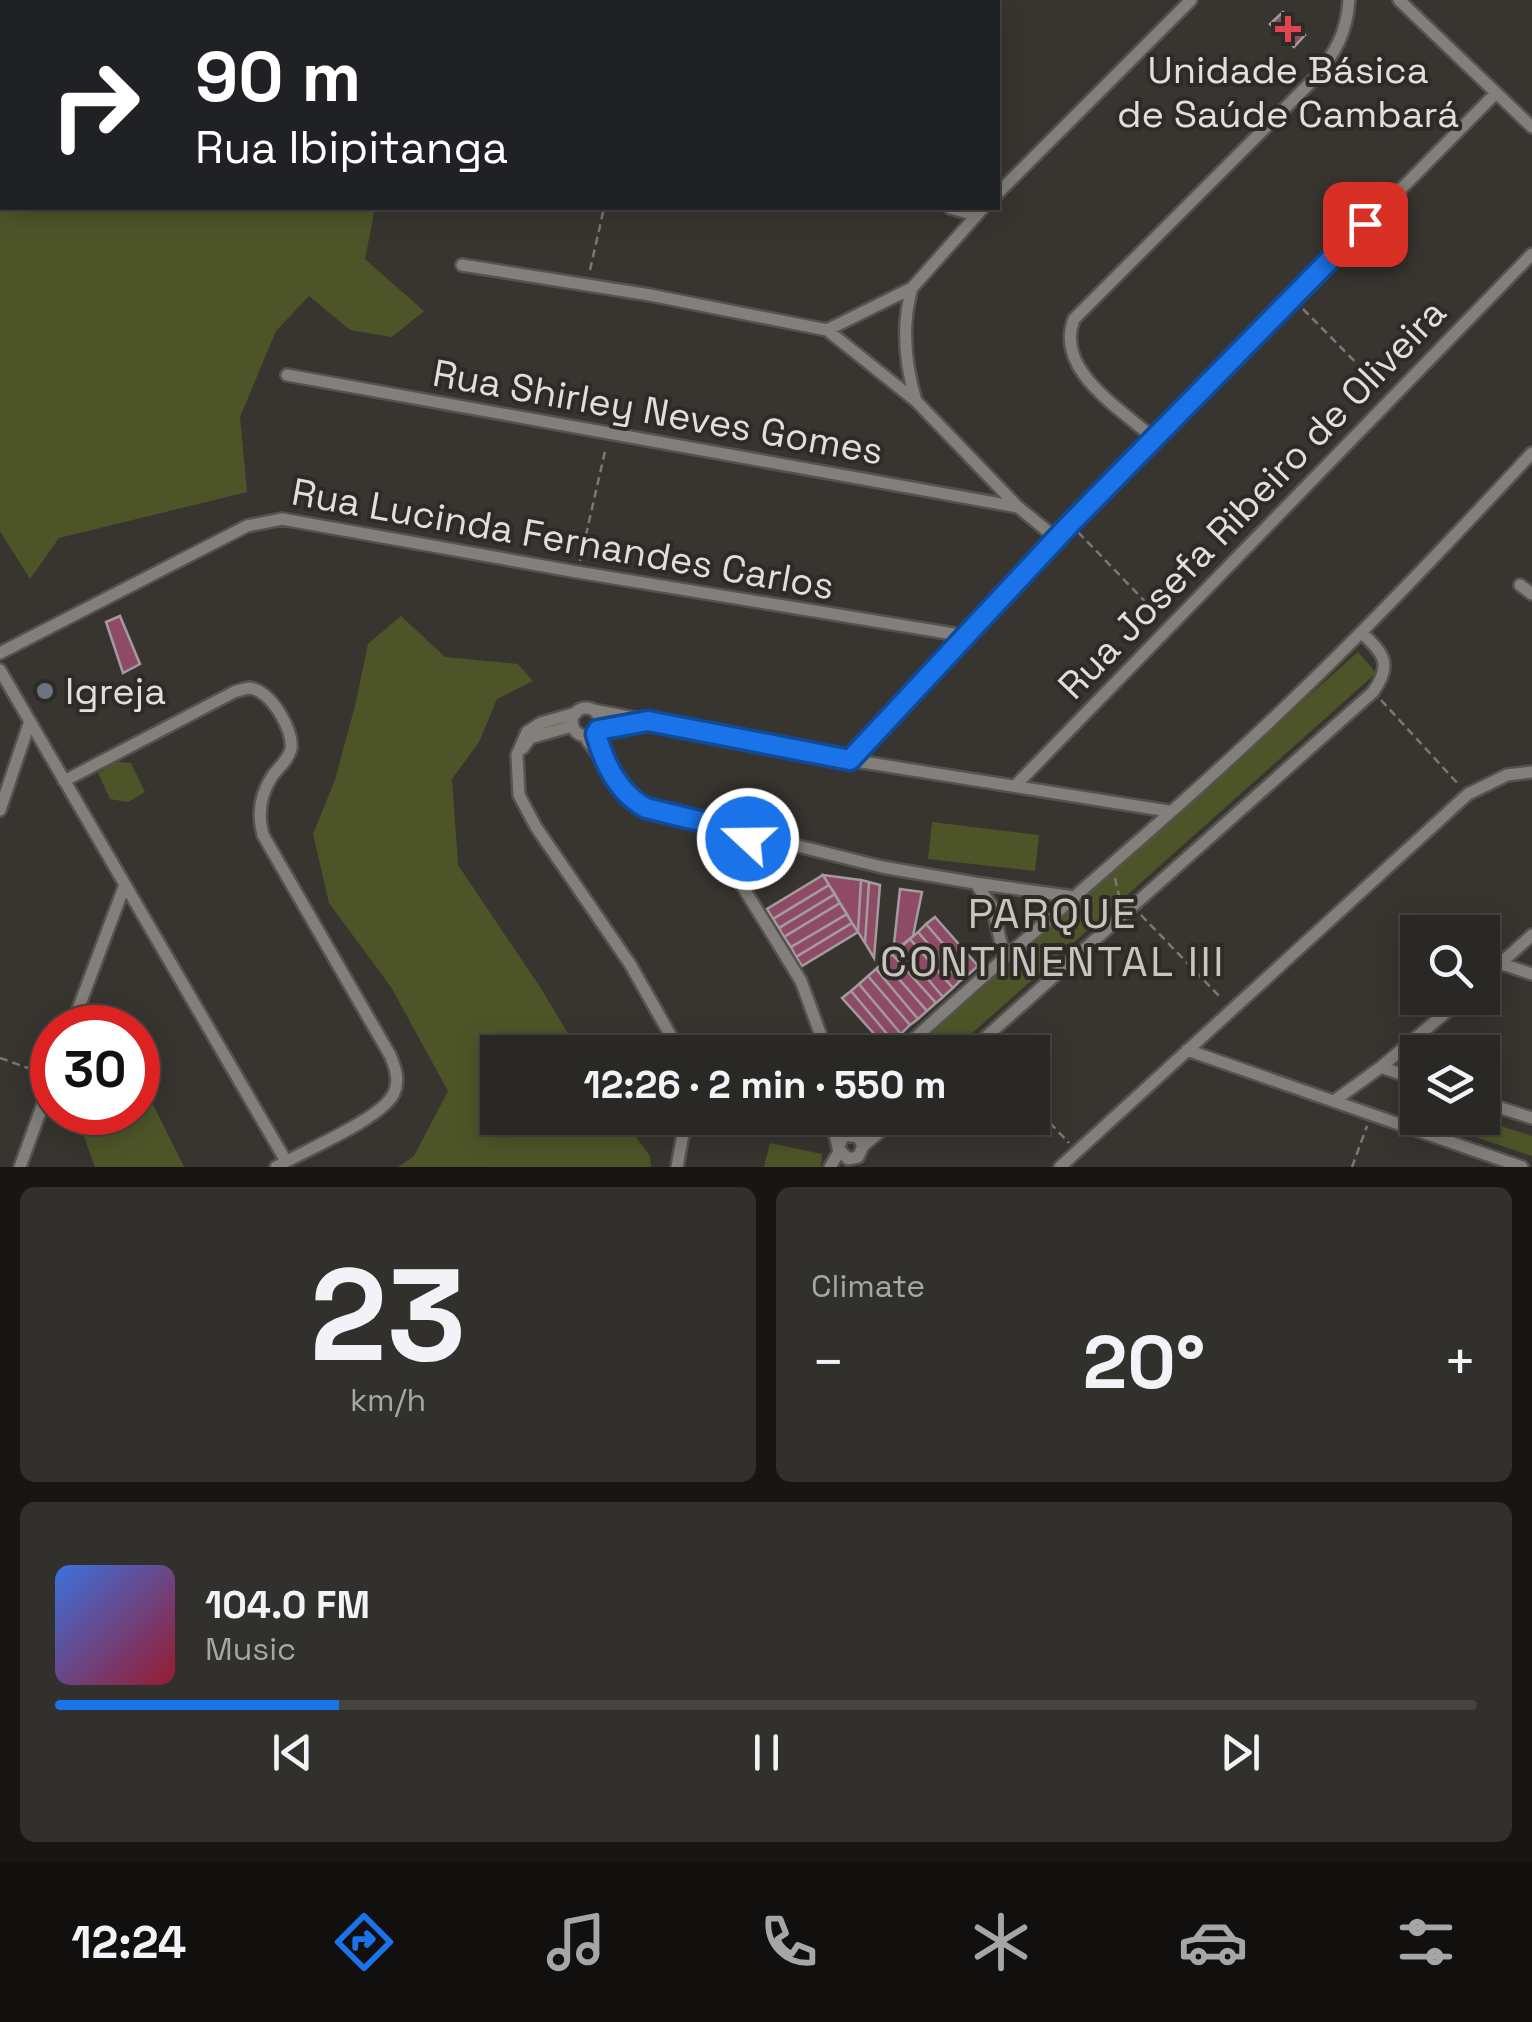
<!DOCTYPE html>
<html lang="en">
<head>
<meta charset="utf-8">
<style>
	body { margin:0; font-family:"Space Grotesk",sans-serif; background:#32302c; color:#f1f3f6; height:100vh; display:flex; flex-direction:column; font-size:38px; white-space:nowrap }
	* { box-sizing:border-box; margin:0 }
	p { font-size:32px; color:#a5a6a6 }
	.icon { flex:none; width:55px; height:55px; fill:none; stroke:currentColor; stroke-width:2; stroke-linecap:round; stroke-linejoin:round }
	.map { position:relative; height:1167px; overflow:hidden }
	.panel { display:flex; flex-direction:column; gap:20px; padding:20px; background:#171614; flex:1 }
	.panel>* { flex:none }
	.banner { position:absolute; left:0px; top:0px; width:1000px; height:210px; box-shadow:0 5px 25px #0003,0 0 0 2px #464441; background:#202124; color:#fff; overflow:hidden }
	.buttons { position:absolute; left:1400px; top:915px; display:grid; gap:20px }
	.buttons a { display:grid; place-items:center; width:100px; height:100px; border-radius:0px; background:#2a2824; box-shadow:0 5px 25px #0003,0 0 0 2px #464441; font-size:50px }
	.speed { position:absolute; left:30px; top:1005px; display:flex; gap:20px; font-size:50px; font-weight:700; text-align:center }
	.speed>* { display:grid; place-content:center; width:130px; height:130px; border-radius:50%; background:#2a2824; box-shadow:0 5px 25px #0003,0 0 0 2px #464441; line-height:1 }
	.speed .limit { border:15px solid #d22; background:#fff; color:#111 }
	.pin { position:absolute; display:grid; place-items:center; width:85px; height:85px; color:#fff; margin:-42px; border-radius:20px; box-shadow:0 5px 15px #0006 }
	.me { position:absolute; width:110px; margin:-55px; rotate:291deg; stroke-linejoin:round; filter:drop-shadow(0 0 8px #0008) }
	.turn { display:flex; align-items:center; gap:35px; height:210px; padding:0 30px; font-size:45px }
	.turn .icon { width:130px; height:130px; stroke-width:2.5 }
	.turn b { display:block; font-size:70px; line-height:85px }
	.big { font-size:75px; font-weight:700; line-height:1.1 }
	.panel .tile { flex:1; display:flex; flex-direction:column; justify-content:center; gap:15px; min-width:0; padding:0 35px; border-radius:15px; background:#32302c }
	.panel .dial { align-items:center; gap:0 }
	.dial b { font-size:130px; line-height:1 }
	.song { display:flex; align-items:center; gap:30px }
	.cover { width:120px; height:120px; border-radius:15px; background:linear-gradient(135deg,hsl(220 70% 55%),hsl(350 70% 35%)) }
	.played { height:10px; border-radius:5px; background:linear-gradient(90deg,#1a73e8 20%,#464441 20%) }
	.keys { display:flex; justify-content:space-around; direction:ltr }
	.heat { display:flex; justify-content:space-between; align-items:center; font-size:55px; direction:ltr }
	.panel .tiles { flex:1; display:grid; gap:20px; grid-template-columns:1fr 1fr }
	.tile:last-child { grid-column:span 2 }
	.trip { position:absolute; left:480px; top:1035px; width:570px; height:100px; border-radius:0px; background:#2a2824; box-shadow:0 5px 25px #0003,0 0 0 2px #464441; font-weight:700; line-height:100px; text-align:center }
	.menu { display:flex; height:160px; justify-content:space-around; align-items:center; background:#11100e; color:#a5a6a6 }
	.menu .icon { width:70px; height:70px }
	.menu .selected { color:#1a73e8 }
	.menu b { font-size:45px; color:#f1f3f6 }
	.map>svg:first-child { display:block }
	.green { fill:#4d5528 }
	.building { fill:#8f4b66; stroke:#a39c9e; stroke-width:2.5 }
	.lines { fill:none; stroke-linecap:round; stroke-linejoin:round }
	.street-casing { stroke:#55534f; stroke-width:16 }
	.secondary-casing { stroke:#55534f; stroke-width:22 }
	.path { stroke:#7b7874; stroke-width:2.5; stroke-dasharray:8 5; stroke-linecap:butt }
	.street { stroke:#83807b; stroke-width:11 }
	.secondary { stroke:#9a827f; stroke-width:18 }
	.route-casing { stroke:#114b97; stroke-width:25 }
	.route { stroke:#1a73e8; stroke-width:18 }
	.health-dot { fill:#e0444e; stroke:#2e2b27; stroke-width:4 }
	.worship-dot { fill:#6b7280; stroke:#2e2b27; stroke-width:4 }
	.labels { text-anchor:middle; stroke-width:8; stroke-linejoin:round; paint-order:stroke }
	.poi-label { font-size:38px; fill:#e1dfdc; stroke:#2e2b27 }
	.street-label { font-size:38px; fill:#e1dfdc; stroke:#2e2b27 }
	.quarter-label { font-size:42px; letter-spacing:2.5px; fill:#c8c5bf; stroke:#2e2b27 }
</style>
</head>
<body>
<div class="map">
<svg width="1532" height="1167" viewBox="0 0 1532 1167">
	<rect width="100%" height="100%" fill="#383530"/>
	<path class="green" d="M 0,160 L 2,160 L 2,208 L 375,208 L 365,259 L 424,311 L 392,337 L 350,330 L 309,296 L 276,331 L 240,417 L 247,492 L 59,538 L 30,579 L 0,531 Z
		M 401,616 L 445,657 L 518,664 L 533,681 L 497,699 L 479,742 L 452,779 L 458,865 L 542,990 L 579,1052 L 498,1052 L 498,1118 L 622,1118 L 650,1156 L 651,1167 L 398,1167 L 414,1156 L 448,1091 L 391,987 L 329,903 L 313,834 L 335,780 L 356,702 L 368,644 Z
		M 1358,652 L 1376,673 L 951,1052 L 910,1052 Z
		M 117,762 L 131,763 L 145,792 L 128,802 L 110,799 L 98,773 Z
		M 932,822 L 1039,835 L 1035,871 L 928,859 Z
		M 138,1074 L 184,1167 L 95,1167 L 83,1134 L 104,1113 L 138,1112 Z
		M 1419,1118 L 1475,1118 L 1532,1136 L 1532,1156 Z
		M 770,1143 L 822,1154 L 821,1167 L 764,1167 Z"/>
	<path class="building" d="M 1283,12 L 1305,35 L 1294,47 L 1270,24 Z
		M 120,616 L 140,664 L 123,673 L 106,622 Z
		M 823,875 L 829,885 L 773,919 L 767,909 Z
		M 823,875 L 861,880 L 858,932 L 852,923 Z
		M 861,880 L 869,882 L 865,943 L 858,932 Z
		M 869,882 L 880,885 L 874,958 L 865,943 Z
		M 829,885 L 835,894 L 779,928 L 773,919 Z
		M 900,889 L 922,892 L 913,936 L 902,945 L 894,944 Z
		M 835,894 L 840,903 L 784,937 L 779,928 Z
		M 840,903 L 847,914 L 791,947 L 784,937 Z
		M 847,914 L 852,923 L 796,957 L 791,947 Z
		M 935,917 L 978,966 L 969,974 L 926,924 Z
		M 852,923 L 858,932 L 802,966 L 796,957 Z
		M 926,924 L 969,974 L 960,981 L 918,932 Z
		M 918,932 L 960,981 L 953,988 L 910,939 Z
		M 910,939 L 953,988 L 943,997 L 901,947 Z
		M 901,947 L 943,997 L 936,1003 L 892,954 Z
		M 892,954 L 936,1003 L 927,1011 L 884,962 Z
		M 884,962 L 927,1011 L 918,1019 L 876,969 Z
		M 876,969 L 918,1019 L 910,1025 L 868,976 Z
		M 868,976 L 910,1025 L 901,1034 L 859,984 Z
		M 859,984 L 901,1034 L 893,1041 L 851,991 Z
		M 851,991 L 893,1041 L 886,1047 L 842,998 Z"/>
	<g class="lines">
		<g class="street-casing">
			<path id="street" d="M 1399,0 L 1532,127
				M 599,2 L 602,0
				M 793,2 L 795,0
				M 988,2 L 991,0
				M 0,14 L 2,17
				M 998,193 L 1191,0
				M 950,208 L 976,215
				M 462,265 L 650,295 L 827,330 L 912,288 L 983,208
				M 912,288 C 901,326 905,364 916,401
				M 827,330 L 916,401 L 1018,507 L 1056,538
				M 287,375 L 1018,507
				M 1153,438 C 1120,408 1054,370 1074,319 L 1314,79 C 1335,54 1347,32 1349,0
				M 1520,585 L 1532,594
				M 0,653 L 247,526 L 282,519 L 577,572 L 966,636
				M 0,670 L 286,1161
				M572 722a14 14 0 1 1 28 0a14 14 0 1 1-28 0Z
				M 593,710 L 850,760 L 1168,811
				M 576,713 L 541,723 L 527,732 L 517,755 L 519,795 L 536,827 L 630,964 L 680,1052
				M 599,730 L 639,723
				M 584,736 L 635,803 L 646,809 L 720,826 L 737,837
				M 523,748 L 530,738 L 572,726
				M 850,760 L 1070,524 L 1495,94
				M 64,781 L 234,692 C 236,691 248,688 249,688 C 270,689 294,730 291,749 C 288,760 280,766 273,775 C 260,794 257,813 263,835 L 390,1055 C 395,1067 400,1080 394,1093 C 382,1119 303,1151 276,1167
				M 1015,786 L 1532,254
				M 0,810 L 30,721
				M 697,822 L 727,845
				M727 849a12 12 0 1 1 24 0a12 12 0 1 1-24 0Z
				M 742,837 L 758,836 L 882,867 L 975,883 L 992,906 L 1004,955
				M 729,855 L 738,879 L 801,981 L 827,1052
				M 975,883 L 1075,897
				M 1502,964 L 1532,974
				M 1482,980 L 1532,935
				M 71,1028 L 124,887
				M 1187,1050 L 1522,1167
				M 900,1052 C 1026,935 1160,827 1284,708 C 1370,626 1451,540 1532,453
				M 969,1052 L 1373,692 C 1393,664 1384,654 1361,632
				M 1381,1067 L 1418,1080
				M 1334,1101 L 1381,1067 L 1463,998
				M 1482,1102 L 1532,1118
				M 831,1118 L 838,1147
				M 846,1118 L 852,1134
				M 863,1146 L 858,1137 L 844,1135 L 838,1148 L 848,1159 L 858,1157 L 863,1146 L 896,1118
				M 20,1167 L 52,1079
				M 677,1167 L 686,1118
				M 830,1167 L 839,1152
				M 1060,1167 L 1468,794 L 1507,775 L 1532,772"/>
		</g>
		<g class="secondary-casing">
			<path id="secondary" d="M 316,0 L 317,2
				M 378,2 L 383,0"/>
		</g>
		<path class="path" d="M 590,270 L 604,208
			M 1303,309 L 1382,389
			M 1078,532 L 1159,616
			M 580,561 L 606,447
			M 1381,700 L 1460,786
			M 1115,878 L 1120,900
			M 1141,915 L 1222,999
			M 0,1058 L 42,1073
			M 1032,1104 L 1069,1143
			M 1352,1167 L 1367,1126"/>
		<use href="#street" class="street"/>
		<use href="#secondary" class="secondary"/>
	</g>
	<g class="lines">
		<g class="route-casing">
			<path id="route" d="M 748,839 L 720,826 L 646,808 C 618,793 604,763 596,734 L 598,730 L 648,721 L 850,760 L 1070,524 L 1365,224"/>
		</g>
		<use href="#route" class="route"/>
	</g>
	<path class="health-dot" d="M1283 14h10v10h10v10h-10v10h-10v-10h-10v-10h10z"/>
	<circle class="worship-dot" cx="45" cy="691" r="10"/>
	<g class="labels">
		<g class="poi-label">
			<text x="1288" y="83">Unidade Básica<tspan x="1288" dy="44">de Saúde Cambará</tspan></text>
			<text x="65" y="704" text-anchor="start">Igreja</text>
		</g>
		<g class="street-label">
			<text transform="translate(658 412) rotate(10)" y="13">Rua Shirley Neves Gomes</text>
			<text transform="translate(1252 499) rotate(-46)" y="13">Rua Josefa Ribeiro de Oliveira</text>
			<text transform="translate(563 539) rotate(10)" y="13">Rua Lucinda Fernandes Carlos</text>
		</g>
		<g class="quarter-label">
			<text x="1053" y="928">PARQUE<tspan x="1053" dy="48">CONTINENTAL III</tspan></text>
		</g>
	</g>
</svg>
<div class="buttons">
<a><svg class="icon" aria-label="search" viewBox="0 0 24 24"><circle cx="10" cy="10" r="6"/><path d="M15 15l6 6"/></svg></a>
<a><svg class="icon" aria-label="layers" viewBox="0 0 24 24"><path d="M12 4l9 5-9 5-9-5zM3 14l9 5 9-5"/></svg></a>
</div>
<div class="speed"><div class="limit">30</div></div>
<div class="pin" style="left:1365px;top:224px;background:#d93025"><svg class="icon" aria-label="arrive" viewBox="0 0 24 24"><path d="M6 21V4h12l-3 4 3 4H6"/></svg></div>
<svg class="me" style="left:748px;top:839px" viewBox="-20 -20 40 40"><circle r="17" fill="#1a73e8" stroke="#fff" stroke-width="3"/><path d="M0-11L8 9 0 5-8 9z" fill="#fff"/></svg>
<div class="trip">12:26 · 2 min · 550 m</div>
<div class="banner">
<div class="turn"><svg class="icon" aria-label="right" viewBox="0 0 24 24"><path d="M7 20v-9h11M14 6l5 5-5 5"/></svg><div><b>90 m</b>Rua Ibipitanga</div></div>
</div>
</div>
<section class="panel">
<div class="tiles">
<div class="tile dial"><b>23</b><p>km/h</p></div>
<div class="tile"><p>Climate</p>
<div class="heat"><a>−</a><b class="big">20°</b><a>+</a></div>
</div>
<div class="tile">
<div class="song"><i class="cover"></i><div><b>104.0 FM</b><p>Music</p></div></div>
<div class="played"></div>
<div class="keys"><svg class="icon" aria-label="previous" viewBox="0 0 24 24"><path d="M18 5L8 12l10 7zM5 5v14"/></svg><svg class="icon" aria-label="pause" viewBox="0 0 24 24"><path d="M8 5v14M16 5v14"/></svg><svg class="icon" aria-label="next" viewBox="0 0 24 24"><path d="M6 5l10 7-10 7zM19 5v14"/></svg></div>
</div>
</div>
</section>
<nav class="menu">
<b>12:24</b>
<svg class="icon selected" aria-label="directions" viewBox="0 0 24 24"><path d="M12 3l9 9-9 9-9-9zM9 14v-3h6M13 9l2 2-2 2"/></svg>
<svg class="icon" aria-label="music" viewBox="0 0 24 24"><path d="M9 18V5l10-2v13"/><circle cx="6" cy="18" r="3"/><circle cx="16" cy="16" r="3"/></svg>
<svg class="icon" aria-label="phone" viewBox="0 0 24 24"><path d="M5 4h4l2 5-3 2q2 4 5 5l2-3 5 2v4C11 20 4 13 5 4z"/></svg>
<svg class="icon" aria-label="climate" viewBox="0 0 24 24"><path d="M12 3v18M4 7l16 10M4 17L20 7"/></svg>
<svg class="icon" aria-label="car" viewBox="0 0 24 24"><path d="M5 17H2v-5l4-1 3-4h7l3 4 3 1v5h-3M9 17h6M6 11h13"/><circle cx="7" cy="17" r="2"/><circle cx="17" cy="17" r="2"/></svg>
<svg class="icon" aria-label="filters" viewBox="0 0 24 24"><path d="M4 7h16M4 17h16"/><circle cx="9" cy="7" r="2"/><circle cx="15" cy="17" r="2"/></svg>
</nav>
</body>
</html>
